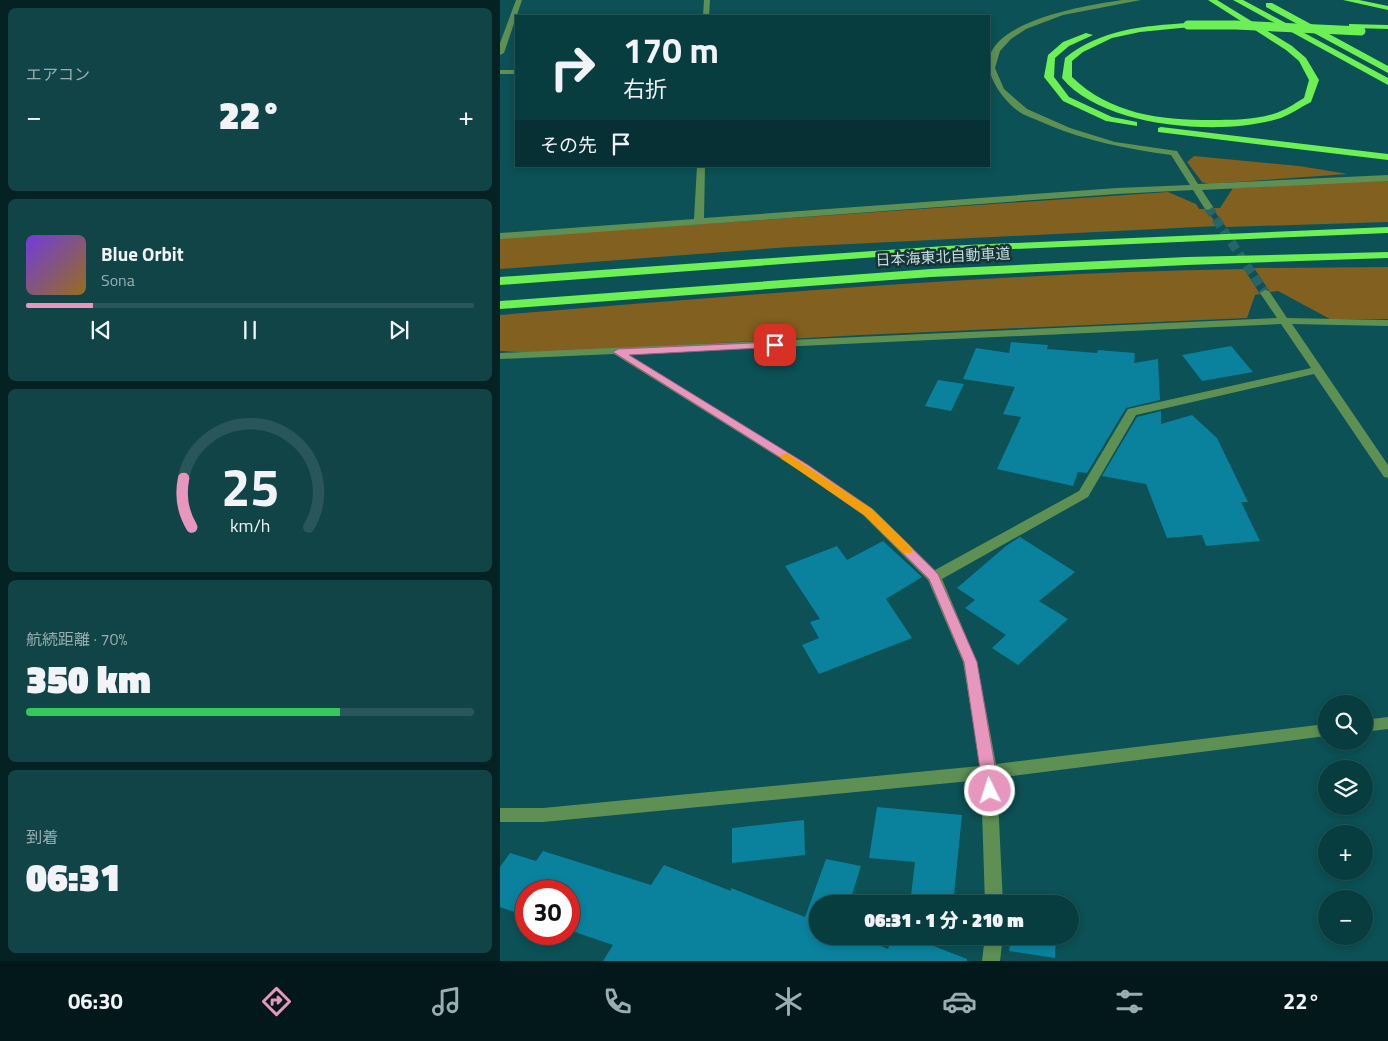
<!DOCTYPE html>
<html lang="ja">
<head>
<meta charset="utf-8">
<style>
	body { margin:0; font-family:"Titillium Web","Noto Sans JP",sans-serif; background:#114447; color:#f1f3f6; height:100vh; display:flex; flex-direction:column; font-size:19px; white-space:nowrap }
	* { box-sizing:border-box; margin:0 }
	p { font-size:16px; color:#98aeb1 }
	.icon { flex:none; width:28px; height:28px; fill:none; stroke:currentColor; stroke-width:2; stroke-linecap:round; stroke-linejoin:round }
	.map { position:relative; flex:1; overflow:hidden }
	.details { display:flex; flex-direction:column; gap:8px; padding:8px; background:#042223; width:500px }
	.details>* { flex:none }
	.top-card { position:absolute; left:15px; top:15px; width:475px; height:152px; border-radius:0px; box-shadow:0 2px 8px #0003,0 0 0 1px #295659; background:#083d40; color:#f1f3f6; overflow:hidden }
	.buttons { position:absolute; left:818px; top:695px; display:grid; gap:10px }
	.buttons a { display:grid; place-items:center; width:55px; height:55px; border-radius:50%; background:#083d40; box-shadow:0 2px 8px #0003,0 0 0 1px #295659; font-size:25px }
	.speed { position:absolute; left:15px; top:880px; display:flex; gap:10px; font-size:25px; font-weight:700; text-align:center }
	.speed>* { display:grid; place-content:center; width:65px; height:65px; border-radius:50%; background:#083d40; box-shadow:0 2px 8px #0003,0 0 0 1px #295659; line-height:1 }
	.speed .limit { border:8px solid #d22; background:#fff; color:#111 }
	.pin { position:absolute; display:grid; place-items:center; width:42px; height:42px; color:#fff; margin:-21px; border-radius:10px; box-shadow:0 2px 8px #0006 }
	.me { position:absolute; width:55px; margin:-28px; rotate:356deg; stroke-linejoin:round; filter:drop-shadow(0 0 4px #0008) }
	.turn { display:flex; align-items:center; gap:18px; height:105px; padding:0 25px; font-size:22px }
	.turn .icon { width:65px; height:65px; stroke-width:2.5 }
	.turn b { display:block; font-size:35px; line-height:42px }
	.then { display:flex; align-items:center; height:48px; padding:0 25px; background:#0003; gap:10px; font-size:19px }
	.big { font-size:38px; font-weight:800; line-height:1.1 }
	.details .card { flex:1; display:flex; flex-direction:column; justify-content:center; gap:8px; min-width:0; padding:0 18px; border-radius:8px; background:#114447 }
	.details .dial { align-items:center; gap:0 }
	.dial svg { height:130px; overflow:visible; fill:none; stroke:#295659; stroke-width:7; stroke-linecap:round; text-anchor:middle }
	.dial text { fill:#f1f3f6; stroke:none }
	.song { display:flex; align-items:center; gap:15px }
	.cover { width:60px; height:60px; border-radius:8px; background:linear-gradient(135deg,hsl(260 70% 55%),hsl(40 70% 35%)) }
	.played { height:5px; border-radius:2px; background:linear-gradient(90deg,#e797bd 15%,#295659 15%) }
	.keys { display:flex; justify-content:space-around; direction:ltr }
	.heat { display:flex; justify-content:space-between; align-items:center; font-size:28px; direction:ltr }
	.charge { height:8px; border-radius:4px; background:linear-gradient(90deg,#34c759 70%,#295659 0) }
	.trip { position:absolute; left:309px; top:895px; width:270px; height:50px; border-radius:25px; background:#083d40; box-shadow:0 2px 8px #0003,0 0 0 1px #295659; font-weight:800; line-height:50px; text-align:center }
	.menu { display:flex; height:80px; justify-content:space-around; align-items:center; background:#03181a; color:#98aeb1 }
	.menu .icon { width:35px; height:35px }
	.menu .on { color:#e797bd }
	.menu b { font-size:22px; color:#f1f3f6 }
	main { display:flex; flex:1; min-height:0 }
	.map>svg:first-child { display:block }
	.green { fill:#816020 }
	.building { fill:#0a829e }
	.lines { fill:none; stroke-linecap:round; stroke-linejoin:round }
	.minor-tunnel { stroke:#26666a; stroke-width:9; stroke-dasharray:9 5; stroke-linecap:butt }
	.minor { fill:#5e9054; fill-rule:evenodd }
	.highway { fill:#6df053; fill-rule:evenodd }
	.highway-bridge { stroke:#6df053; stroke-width:9 }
	.route { fill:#e797bd; stroke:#96627b }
	.slow { fill:#f59e0b }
	.labels { text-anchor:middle; stroke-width:5; stroke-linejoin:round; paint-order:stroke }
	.far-street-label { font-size:15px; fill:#c1dfe1; stroke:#193234 }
</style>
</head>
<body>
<main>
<section class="details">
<div class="card"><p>エアコン</p>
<div class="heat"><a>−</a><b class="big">22°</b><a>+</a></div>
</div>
<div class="card">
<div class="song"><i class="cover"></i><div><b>Blue Orbit</b><p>Sona</p></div></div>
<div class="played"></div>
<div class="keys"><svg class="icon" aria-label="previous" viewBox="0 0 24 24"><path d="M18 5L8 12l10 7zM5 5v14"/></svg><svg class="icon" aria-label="pause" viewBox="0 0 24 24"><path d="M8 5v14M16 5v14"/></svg><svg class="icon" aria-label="next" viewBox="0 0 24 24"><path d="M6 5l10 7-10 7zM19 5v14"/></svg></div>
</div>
<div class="card dial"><svg viewBox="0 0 100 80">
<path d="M14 69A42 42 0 1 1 86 69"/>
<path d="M14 69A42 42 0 0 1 9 39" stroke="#e797bd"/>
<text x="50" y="56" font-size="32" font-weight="700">25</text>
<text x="50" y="72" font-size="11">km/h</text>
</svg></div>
<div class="card"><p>航続距離 · 70%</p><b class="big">350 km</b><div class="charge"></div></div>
<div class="card"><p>到着</p><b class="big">06:31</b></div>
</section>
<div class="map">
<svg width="888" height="961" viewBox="0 0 888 961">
	<rect width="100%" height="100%" fill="#0b5155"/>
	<path class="green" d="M 694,156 L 799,166 L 848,174 L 709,184 L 702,182 L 687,162 Z
		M 888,180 L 888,222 L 726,227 L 712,208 L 720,208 L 733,188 Z
		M 668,192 L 696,204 L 699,209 L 706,209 L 718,226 L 290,247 L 0,269 L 0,238 Z
		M 888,267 L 888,319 L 830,319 L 778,291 L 770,292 L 754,268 Z
		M 744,269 L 760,294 L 755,295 L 747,318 L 362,335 L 34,353 L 0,351 L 0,315 C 248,295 495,273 744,269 Z"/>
	<path class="building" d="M 511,342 L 548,345 L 547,349 L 597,353 L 598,350 L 635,353 L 634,363 L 658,359 L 660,400 L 626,408 L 587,473 L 578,472 L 573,486 L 497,469 L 521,417 L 503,414 L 515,387 L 463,379 L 476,348 L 509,353 Z
		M 731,346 L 753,372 L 702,381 L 682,355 Z
		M 438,380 L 464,384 L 451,411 L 425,406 Z
		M 661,411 L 661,424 L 692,415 L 717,438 L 748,502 L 741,502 L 760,541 L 706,546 L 702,535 L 667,538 L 646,484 L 602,476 L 637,417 Z
		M 520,537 L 575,572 L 539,601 L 568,619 L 518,665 L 492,648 L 506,635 L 465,608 L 475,600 L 457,588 L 506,546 Z
		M 383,541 L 422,577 L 386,599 L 412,638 L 319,674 L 302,645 L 319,638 L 310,622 L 320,619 L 285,566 L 337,546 L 347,560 Z
		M 377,807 L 462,815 L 453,904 L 410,904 L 415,862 L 369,858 Z
		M 304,820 L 305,855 L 232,863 L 232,828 Z
		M 43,851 L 151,885 L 164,865 L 231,891 L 231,888 L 305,917 L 326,859 L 361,866 L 349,904 L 318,904 L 318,936 L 356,936 L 388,949 L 393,936 L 408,936 L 467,959 L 467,961 L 103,961 L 113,945 L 69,930 L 69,891 L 26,891 L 26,916 L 0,907 L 0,867 L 10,853 L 36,861 Z
		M 511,936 L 556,936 L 555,958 L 509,951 Z"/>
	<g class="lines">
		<path class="minor-tunnel" d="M 708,207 L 765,293"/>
		<path class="minor" d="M 16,0 L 22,0 L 4,53 L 0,55 L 0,43 Z
			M 204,0 L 210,0 L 209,16 L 203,16 Z
			M 622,0 L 641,0 L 563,15 L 526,29 L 511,39 L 500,51 L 495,68 L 504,89 L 527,109 L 570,128 L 615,142 L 677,151 L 698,184 L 888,175 L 888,181 L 702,190 L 713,207 L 708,210 L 705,209 L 693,190 L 617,194 L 0,239 L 0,233 L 194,219 L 197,166 L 205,166 L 204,218 L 617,188 L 690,185 L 671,155 C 628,149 586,141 546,124 C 538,120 528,117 521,113 C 509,105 498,92 492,78 C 467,23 589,5 622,0 Z
			M 0,70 L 16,70 L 16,74 L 0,74 Z
			M 765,290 L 769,291 L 787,318 L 888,320 L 888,326 L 792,324 L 888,465 L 888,478 L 884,477 L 814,374 L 636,415 L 588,497 L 442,579 L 477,662 L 496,764 L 826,724 L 826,736 L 497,778 L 503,904 L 485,904 L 481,780 L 43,822 L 0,822 L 0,808 L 43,808 L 480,766 L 463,662 L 428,580 L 363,515 L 300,471 L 114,354 L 0,359 L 0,353 L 777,318 L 760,293 ZM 781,324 L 811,368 L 628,409 L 579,491 L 435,570 L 373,509 L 308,465 L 128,354 Z
			M 888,717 L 888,729 L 864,732 L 864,720 Z
			M 485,936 L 503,936 L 500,961 L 482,961 Z"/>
		<path class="highway" d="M 708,0 L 717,0 L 792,46 L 806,58 L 819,80 L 811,102 C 801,107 791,114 781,118 C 723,137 603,128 562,78 L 565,58 C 601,29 643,26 688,23 L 691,23 L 691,27 L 640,32 L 612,38 L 583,52 L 572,61 L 572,77 C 610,114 660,120 711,120 C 732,120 753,120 773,114 C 784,111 794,104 804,98 L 809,80 L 799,61 L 786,50 Z
			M 733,0 L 743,0 L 888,78 L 888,85 Z
			M 843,0 L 859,0 L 888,6 L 888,10 Z
			M 766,3 L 772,3 L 888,66 L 888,73 L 766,7 Z
			M 849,24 L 888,25 L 888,29 L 852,28 L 849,28 Z
			M 586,33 L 593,35 L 569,46 L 555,58 L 554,77 L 569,97 L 612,117 L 637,122 L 637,126 L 606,121 L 563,101 L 544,77 L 548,55 L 563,42 Z
			M 661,127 L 888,154 L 888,160 L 658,132 L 658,128 Z
			M 888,227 L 888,233 L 445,252 L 0,285 L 0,277 L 445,246 Z
			M 888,252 L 888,258 L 687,265 L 431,277 L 0,309 L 0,301 L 431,269 L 687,257 Z"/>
		<path class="highway-bridge" d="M 688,25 L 736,25 L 861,31"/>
	</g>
	<path class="route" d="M 275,342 L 279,343 L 279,347 L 129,355 L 308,465 L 372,509 L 438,574 L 477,662 L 496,772 L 497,791 L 495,796 L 490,797 L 484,796 L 464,662 L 429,579 L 364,515 L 300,470 L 113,352 L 118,349 Z"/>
	<path class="slow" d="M 286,453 L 372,509 L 411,547 L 413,550 L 411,553 L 403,553 L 364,515 L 282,459 L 280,456 Z"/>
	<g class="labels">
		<g class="far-street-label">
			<text transform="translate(443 257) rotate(-3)" y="5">日本海東北自動車道</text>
		</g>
	</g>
</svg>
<div class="buttons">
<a><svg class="icon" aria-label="search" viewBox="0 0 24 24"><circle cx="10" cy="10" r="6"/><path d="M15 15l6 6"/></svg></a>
<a><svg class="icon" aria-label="layers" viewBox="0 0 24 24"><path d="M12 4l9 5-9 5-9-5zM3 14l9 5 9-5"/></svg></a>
<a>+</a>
<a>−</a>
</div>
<div class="speed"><div class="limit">30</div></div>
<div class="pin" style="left:275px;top:345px;background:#d93025"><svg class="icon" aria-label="arrive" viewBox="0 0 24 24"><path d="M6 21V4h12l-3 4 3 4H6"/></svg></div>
<svg class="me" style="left:490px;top:791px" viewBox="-20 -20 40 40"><circle r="17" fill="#e797bd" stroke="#fff" stroke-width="3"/><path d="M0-11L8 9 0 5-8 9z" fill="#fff"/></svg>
<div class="trip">06:31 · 1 分 · 210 m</div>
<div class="top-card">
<div class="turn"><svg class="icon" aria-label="right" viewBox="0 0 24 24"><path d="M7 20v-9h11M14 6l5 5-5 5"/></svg><div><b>170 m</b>右折</div></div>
<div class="then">その先<svg class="icon" aria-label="arrive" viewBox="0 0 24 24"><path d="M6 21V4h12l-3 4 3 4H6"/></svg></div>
</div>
</div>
</main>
<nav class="menu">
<b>06:30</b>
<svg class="icon on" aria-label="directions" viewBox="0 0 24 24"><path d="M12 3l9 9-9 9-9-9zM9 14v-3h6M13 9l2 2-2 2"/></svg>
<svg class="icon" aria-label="music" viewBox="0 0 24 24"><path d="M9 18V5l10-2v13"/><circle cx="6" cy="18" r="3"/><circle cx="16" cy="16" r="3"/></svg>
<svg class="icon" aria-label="phone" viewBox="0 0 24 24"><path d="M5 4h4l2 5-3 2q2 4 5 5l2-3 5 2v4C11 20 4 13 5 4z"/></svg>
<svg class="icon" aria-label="climate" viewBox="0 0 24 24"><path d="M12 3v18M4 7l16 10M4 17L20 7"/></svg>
<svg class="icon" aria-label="car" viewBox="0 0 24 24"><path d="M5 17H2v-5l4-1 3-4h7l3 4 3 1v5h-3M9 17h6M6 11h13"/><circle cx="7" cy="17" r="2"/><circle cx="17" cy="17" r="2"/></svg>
<svg class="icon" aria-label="filters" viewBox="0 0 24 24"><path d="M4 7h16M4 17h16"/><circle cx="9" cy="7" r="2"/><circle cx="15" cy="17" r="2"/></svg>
<b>22°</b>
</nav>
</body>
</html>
